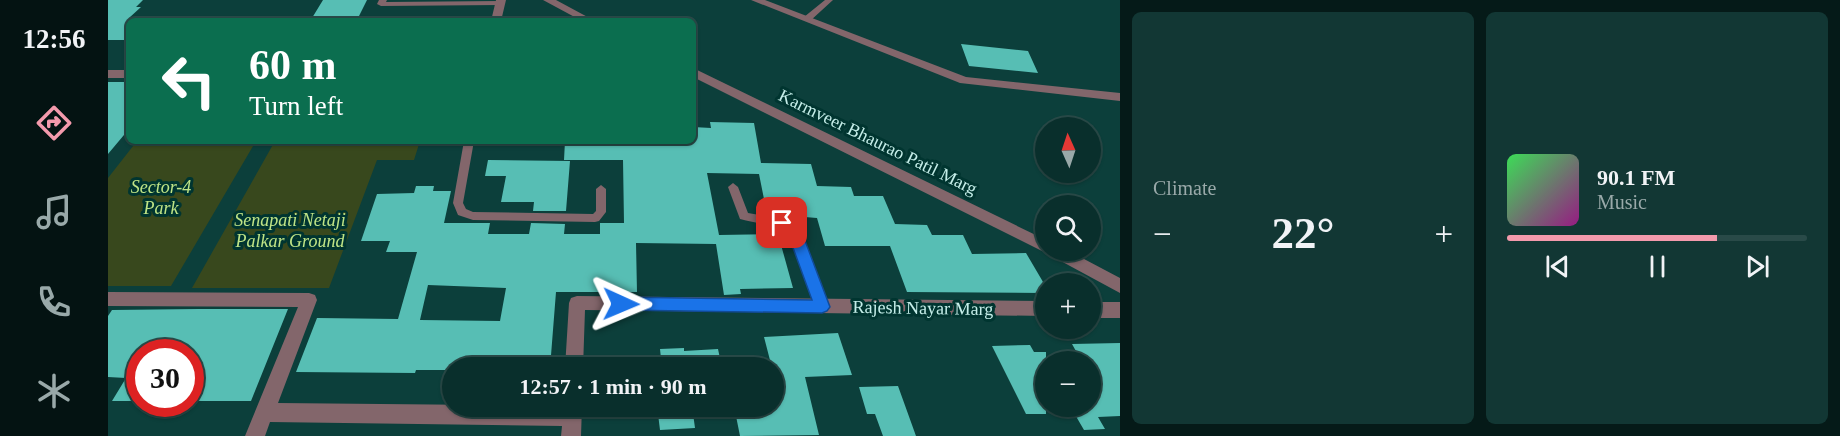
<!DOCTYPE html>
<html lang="en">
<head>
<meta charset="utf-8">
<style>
	body { margin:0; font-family:"Times New Roman",serif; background:#123734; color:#f1f3f6; height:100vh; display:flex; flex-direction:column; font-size:22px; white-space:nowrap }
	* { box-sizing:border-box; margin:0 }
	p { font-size:20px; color:#99a9a9 }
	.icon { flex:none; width:33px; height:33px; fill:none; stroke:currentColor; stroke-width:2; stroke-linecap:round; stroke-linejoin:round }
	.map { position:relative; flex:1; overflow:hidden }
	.side { display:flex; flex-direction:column; gap:12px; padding:12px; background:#051a18; width:720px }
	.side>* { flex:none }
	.hud { position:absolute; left:18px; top:18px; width:570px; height:126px; border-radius:9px; box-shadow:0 2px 4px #0004,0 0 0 2px #294a48; background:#0b6e4f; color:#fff; overflow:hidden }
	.needle { width:39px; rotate:357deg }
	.buttons { position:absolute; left:927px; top:117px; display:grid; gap:12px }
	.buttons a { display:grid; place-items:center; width:66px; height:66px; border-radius:50%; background:#092f2c; box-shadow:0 2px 4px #0004,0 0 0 2px #294a48; font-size:30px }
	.speed { position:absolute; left:18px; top:339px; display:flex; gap:12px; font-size:30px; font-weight:700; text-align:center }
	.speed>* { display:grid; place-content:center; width:78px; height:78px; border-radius:50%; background:#092f2c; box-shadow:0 2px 4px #0004,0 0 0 2px #294a48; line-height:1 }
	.speed .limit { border:9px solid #d22; background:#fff; color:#111 }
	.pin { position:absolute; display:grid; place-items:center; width:51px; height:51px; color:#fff; margin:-26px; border-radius:12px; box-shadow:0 3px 9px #0006 }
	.me { position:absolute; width:66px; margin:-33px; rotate:91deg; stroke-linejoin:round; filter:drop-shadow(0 0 4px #0008) }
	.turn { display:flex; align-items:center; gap:21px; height:126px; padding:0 24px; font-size:27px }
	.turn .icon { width:78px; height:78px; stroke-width:2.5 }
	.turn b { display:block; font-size:42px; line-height:51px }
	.big { font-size:45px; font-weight:800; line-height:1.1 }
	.side .card { flex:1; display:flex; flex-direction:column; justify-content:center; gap:9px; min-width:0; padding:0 21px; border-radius:9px; background:#123734 }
	.song { display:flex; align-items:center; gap:18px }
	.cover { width:72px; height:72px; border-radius:9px; background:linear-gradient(135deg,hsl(130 70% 55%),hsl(310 70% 35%)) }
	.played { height:6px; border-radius:3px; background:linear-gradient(90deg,#f39aac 70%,#294a48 70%) }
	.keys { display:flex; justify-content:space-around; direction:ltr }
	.heat { display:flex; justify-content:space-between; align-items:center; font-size:33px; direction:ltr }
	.side .tiles { flex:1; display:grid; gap:12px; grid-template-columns:repeat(2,1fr) }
	.trip { position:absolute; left:334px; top:357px; width:342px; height:60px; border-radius:30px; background:#092f2c; box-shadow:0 2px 4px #0004,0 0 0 2px #294a48; font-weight:800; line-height:60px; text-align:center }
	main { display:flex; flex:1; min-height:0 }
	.tab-bar { display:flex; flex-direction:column; width:108px; justify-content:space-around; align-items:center; background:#041312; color:#99a9a9 }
	.tab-bar .icon { width:42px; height:42px }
	.tab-bar .active { color:#f39aac }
	.tab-bar b { font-size:27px; color:#f1f3f6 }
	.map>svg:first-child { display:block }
	.green { fill:#38481d }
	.building { fill:#57beb4; fill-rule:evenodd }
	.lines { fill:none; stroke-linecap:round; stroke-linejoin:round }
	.lane { fill:#83666b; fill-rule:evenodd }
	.street { fill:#83666b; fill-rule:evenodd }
	.route { fill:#1a73e8; stroke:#114b97; stroke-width:1.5 }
	.labels { text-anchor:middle; stroke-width:6; stroke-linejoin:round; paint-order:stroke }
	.street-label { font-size:18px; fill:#c5eee9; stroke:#003530 }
	.park-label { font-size:18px; font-style:italic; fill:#bfe486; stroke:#003530 }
</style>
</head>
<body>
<main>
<nav class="tab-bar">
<b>12:56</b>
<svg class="icon active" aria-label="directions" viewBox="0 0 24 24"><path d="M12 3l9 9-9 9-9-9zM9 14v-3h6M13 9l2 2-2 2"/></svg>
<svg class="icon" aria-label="music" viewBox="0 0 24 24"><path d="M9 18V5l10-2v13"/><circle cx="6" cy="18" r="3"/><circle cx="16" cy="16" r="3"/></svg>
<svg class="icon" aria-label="phone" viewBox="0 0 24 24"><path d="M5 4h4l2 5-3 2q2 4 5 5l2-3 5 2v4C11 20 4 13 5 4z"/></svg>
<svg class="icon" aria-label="climate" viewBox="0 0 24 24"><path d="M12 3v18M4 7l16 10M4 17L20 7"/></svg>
</nav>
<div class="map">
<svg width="1012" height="436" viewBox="0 0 1012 436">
	<rect width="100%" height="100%" fill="#0c3f3b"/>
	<path class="green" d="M 29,141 L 148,141 L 63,286 L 0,286 L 0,178 Z
		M 167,141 L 312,141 L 306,160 L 269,160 L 221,288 L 84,288 Z"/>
	<path class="building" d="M 0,0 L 35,0 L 28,7 L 33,7 L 21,18 L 21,40 L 0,40 Z
		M 215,0 L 259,0 L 250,18 L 204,18 Z
		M 853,44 L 920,51 L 930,73 L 861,66 Z
		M 0,82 L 21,82 L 21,129 L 0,154 Z
		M 602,122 L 646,123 L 653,163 L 703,164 L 709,186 L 743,187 L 746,196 L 775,196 L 787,224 L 819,225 L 824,235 L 855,235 L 864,254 L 918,253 L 938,287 L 938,293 L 799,292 L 782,246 L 717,246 L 709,218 L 659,214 L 651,174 L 599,173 L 611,235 L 670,234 L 685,288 L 632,289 L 633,294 L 616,295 L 608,244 L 528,243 L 529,292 L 448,292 L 442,368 L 345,368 L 345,370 L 308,370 L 307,373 L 188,372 L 209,318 L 290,319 L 309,252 L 278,252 L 282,241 L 253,241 L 269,194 L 306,193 L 308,186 L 326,186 L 325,191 L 343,191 L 336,223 L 382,223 L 380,234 L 421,234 L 423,223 L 457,224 L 456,234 L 492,234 L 492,223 L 516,223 L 515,160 L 456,160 L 457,141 L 585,141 L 585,127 L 603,128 ZM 320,285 L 398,288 L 392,321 L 312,320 Z
		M 380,160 L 462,161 L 458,211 L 425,211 L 426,202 L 393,202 L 398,176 L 377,176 Z
		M 90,309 L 180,309 L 143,401 L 82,401 L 82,352 L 32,352 L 32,401 L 4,401 L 18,378 L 0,377 L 0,316 L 4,310 Z
		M 730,333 L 744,375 L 697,377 L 711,435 L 632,436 L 626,406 L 671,406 L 666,368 L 664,368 L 656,337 Z
		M 1012,343 L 1012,416 L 990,417 L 997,429 L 976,430 L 962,406 L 982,406 L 982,362 L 974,362 L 964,344 Z
		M 922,345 L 926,352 L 938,352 L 938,414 L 918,414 L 884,346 Z
		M 576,348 L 576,351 L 610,349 L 614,368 L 554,368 L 552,349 Z
		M 790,386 L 808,436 L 775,436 L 767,414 L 759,414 L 751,387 Z
		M 549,406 L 584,406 L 587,428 L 552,430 Z"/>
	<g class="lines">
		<path class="lane" d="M 271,0 L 279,0 L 278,2 L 392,1 L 396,3 L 392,5 L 273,6 L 269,4 Z
			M 717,0 L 725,0 L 702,21 L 696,21 L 696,17 Z
			M 356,141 L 366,141 L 355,203 L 358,209 L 365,212 L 485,214 L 488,211 L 488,189 L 493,185 L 498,189 L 498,212 L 491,221 L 487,222 L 365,220 L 350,215 L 345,203 Z
			M 625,183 L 630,187 L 640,213 L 674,219 L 690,227 L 720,307 L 718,311 L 714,312 L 710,311 L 708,307 L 682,233 C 667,224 649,224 632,219 L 620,187 Z"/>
		<path class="street" d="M 388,0 L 398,0 L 393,21 L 383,21 Z
			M 435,0 L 448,0 L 487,21 L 474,21 Z
			M 643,0 L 657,0 L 858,77 L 1012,93 L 1012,101 L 852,83 Z
			M 585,68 L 938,240 L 938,250 L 959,250 L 1012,278 L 1012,293 L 938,253 L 585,77 Z
			M 0,70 L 21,70 L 21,78 L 0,78 Z
			M 0,292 L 201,293 L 207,295 L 209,300 L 170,403 L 474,406 L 473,436 L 453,436 L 454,426 L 162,422 L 157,436 L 137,436 L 190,307 L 0,306 Z
			M 469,296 L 938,301 L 938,316 L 477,310 L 475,368 L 457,368 L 461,303 L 463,298 Z
			M 982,302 L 1012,302 L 1012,318 L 982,318 Z"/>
	</g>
	<path class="route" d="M 674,217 L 691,226 L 693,230 L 722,307 L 719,311 L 714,313 L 513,310 L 508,309 L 506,304 L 508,299 L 513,297 L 704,300 L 680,234 L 667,223 Z"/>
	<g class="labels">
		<g class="street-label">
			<text transform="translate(770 142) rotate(26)" y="6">Karmveer Bhaurao Patil Marg</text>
			<text transform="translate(815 308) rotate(1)" y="6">Rajesh Nayar Marg</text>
		</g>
		<g class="park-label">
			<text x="53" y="193">Sector-4<tspan x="53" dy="21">Park</tspan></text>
			<text x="182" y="226">Senapati Netaji<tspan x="182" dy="21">Palkar Ground</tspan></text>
		</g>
	</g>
</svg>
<div class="buttons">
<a><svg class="needle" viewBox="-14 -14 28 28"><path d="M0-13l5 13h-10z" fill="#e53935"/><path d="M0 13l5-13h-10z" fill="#99a9a9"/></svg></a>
<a><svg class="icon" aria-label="search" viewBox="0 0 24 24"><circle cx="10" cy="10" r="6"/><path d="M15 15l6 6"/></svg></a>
<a>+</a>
<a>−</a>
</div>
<div class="speed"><div class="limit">30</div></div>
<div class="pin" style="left:674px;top:223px;background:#d93025"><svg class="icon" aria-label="arrive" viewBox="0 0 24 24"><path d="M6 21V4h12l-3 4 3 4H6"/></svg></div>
<svg class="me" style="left:513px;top:304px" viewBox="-20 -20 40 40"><path d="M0-17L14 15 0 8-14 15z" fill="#1a73e8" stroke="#fff" stroke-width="4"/></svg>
<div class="trip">12:57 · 1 min · 90 m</div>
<div class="hud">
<div class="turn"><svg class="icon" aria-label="left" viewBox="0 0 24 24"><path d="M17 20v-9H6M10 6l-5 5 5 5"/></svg><div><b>60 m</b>Turn left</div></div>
</div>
</div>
<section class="side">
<div class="tiles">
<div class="card"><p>Climate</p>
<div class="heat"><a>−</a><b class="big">22°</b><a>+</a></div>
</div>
<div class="card">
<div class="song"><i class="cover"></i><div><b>90.1 FM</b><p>Music</p></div></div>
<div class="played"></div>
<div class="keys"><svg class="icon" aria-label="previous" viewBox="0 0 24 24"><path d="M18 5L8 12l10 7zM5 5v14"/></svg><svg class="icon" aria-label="pause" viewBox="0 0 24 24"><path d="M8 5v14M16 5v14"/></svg><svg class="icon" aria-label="next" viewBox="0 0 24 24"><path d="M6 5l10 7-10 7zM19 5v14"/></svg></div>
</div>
</div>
</section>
</main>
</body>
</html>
